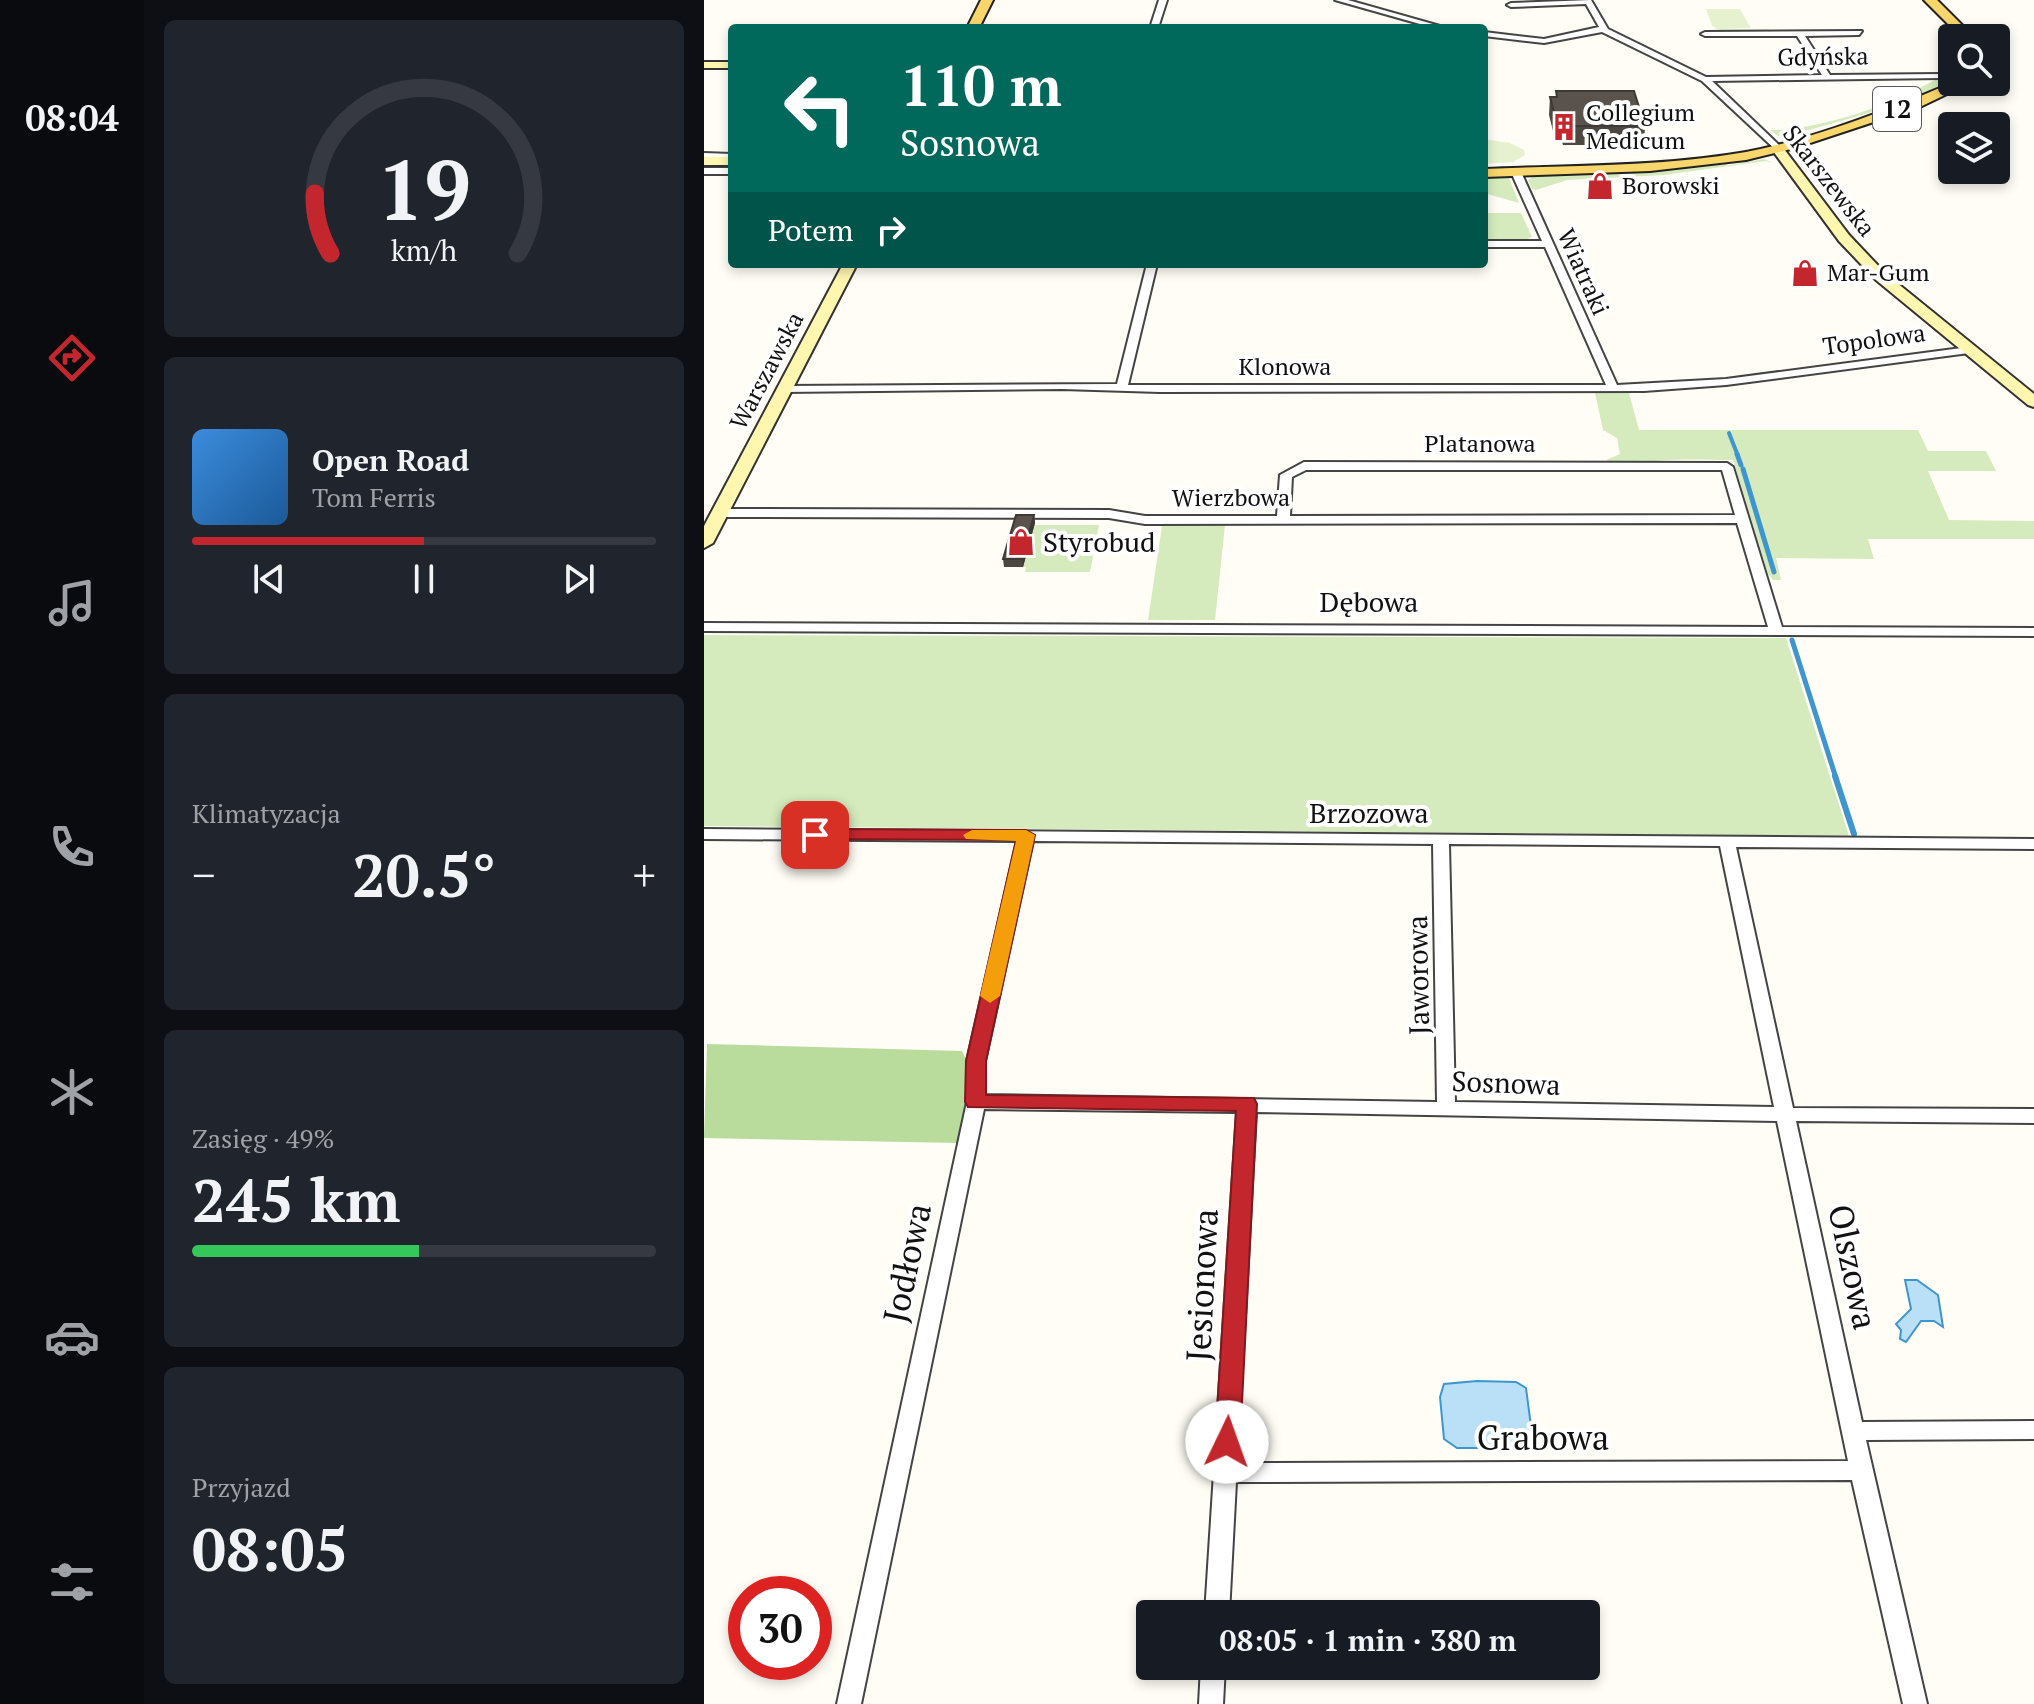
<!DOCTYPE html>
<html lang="pl">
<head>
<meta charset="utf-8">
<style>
	body { margin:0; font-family:"PT Serif",serif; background:#20242c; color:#f1f3f6; height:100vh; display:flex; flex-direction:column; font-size:30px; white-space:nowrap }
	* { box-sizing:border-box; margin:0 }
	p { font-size:26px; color:#9ea1a6 }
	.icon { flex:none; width:44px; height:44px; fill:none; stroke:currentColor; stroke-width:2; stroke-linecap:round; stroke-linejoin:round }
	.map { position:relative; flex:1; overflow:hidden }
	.sheet { display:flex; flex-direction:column; gap:20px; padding:20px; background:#0d0f14; width:560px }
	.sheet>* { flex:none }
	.hud { position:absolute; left:24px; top:24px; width:760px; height:244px; border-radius:8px; box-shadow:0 4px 12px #0003; background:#00695c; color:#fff; overflow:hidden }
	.buttons { position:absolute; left:1234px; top:24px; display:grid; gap:16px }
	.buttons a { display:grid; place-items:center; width:72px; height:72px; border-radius:8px; background:#171b24; box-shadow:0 4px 12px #0003; font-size:40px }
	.speed { position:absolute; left:24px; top:1576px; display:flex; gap:16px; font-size:40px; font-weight:700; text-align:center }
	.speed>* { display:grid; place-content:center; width:104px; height:104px; border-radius:50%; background:#171b24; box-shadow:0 4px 12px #0003; line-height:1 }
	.speed .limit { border:12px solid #d22; background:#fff; color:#111 }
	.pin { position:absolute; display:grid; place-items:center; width:68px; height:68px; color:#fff; margin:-34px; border-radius:16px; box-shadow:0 4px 12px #0006 }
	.me { position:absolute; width:88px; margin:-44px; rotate:3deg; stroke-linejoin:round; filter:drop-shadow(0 0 6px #0008) }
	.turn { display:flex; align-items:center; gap:28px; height:168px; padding:0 40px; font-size:36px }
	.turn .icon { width:104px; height:104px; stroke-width:2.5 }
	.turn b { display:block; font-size:56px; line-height:68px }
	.then { display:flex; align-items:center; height:76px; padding:0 40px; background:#0003; gap:16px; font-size:30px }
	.big { font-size:60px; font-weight:700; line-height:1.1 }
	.sheet .card { flex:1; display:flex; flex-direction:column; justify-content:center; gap:12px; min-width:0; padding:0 28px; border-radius:12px; background:#20242c }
	.sheet .dial { align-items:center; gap:0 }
	.dial svg { height:208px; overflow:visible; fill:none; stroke:#363941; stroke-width:7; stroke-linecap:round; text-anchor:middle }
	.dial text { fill:#f1f3f6; stroke:none }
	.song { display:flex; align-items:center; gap:24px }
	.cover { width:96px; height:96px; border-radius:12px; background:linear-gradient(135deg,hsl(210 70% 55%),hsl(210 70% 35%)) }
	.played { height:8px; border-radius:4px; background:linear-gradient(90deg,#c4262e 50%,#363941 50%) }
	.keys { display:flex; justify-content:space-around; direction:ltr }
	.heat { display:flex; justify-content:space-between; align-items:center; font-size:44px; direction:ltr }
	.charge { height:12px; border-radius:6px; background:linear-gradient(90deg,#34c759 49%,#363941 0) }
	.trip { position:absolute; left:432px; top:1600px; width:464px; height:80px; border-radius:8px; background:#171b24; box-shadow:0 4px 12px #0003; font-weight:700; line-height:80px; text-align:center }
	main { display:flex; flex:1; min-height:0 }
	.menu { display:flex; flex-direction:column; width:144px; justify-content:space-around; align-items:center; background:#090b0e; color:#9ea1a6 }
	.menu .icon { width:56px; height:56px }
	.menu .active { color:#c4262e }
	.menu b { font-size:36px; color:#f1f3f6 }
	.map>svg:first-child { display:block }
	.green { fill:#d5ebbd }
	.forest { fill:#b9dc9c }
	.pitch { fill:#e6f2cf }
	.water { fill:#b9e0f7; stroke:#3f96cf; stroke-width:2 }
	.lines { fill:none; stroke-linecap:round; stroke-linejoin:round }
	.stream-far2 { stroke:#3f96cf; stroke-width:4 }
	.stream-far1 { stroke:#3f96cf; stroke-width:5 }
	.stream { stroke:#3f96cf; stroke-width:6 }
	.street-casing { stroke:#444; stroke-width:4 }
	.secondary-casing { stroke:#333; stroke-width:4 }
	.primary-casing { stroke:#222; stroke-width:4 }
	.street { fill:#fff; fill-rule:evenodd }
	.secondary { fill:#fff6b0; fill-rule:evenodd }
	.primary { fill:#f9d66b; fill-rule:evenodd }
	.wall { fill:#4d4742 }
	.shaded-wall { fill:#3f3936 }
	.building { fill:#5a524d; stroke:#3f3936; stroke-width:2 }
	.route { fill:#c4262e; stroke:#7f191e; stroke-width:2 }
	.slow { fill:#f59e0b }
	.labels { text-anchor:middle; stroke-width:8; stroke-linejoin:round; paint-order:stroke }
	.far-street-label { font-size:24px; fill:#111; stroke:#fff }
	.far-poi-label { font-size:24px; fill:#111; stroke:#fff; text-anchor:start }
	.shield { fill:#fff; stroke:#585858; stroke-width:2 }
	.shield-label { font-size:26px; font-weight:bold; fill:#111 }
	.poi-label { font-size:28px; fill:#111; stroke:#fff; text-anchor:start }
	.street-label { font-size:28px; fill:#111; stroke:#fff }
	.near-street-label { font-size:34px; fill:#111; stroke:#fff }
</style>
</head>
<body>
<main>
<nav class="menu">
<b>08:04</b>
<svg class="icon active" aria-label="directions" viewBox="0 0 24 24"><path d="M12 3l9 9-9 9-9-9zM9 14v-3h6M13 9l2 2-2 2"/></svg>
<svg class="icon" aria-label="music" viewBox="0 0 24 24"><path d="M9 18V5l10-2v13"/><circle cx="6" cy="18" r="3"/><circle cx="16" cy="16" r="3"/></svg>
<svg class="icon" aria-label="phone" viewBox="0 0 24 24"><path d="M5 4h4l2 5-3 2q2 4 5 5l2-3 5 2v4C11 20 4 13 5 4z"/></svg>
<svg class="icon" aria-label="climate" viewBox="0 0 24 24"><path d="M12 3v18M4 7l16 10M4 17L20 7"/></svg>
<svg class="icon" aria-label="car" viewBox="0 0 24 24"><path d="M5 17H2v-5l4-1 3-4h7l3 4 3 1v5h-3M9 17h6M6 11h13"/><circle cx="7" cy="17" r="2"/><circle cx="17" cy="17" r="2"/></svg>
<svg class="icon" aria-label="filters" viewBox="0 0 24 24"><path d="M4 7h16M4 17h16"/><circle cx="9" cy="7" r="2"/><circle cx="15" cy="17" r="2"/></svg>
</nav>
<section class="sheet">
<div class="card dial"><svg viewBox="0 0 100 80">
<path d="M14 69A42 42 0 1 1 86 69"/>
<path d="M14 69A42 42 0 0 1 8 46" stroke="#c4262e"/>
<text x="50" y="56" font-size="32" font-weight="700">19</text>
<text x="50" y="72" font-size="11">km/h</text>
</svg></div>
<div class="card">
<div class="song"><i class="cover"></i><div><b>Open Road</b><p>Tom Ferris</p></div></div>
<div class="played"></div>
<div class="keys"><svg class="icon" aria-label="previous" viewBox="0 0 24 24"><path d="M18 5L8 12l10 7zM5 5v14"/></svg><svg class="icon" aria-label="pause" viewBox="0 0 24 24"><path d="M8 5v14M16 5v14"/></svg><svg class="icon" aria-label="next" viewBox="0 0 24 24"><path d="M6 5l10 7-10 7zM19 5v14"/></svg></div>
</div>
<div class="card"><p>Klimatyzacja</p>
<div class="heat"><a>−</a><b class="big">20.5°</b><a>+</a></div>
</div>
<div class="card"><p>Zasięg · 49%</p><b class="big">245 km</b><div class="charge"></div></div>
<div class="card"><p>Przyjazd</p><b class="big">08:05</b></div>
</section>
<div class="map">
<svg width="1330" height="1704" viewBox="0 0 1330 1704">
	<rect width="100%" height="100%" fill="#fffdf5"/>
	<path class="green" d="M 1248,75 C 1234,98 1116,126 1084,136 L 1074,136 L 1067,130 C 1117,130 1190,104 1232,79 L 1136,79 Z
		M 1060,159 L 1069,163 L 1062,161 L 960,175 L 863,180 L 832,190 L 828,189 L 824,180 L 830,176 L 824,176 L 832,174 L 1027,163 L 1021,166 Z
		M 780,175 L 805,178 L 815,203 L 780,193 Z
		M 780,213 L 817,213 L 828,237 L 821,240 L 780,240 Z
		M 891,393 L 925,393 L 935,430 L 1214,430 L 1224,451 L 1282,451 L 1292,471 L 1224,471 L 1245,520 L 1330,521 L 1330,539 L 1164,539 L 1170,559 L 1072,558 L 1077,580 L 1069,580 L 1064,574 L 1029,460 C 1008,460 986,459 965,460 C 943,461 924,468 902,460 L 916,454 L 913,438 L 899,430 Z
		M 331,525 L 395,525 L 386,572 L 321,572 L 322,567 L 319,567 Z
		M 521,525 L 511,620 L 444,620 L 458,526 Z
		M 0,635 L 1082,638 L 1145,836 L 0,826 Z"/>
	<path class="forest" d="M 3,1044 L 258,1051 C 277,1087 265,1108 254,1143 L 0,1138 Z"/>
	<path class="pitch" d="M 1002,9 L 1036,9 L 1047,28 L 1018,29 L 1064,29 L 1066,30 L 1015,30 L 1008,26 Z
		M 780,139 L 806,143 L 820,150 L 821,155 L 809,162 L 780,164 Z"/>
	<path class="water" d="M 1201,1280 L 1213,1280 L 1234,1295 L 1239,1327 L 1230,1321 L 1217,1321 L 1202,1342 L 1196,1339 L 1197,1330 L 1192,1324 L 1207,1309 Z
		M 773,1381 L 812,1382 L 822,1388 L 827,1426 L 824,1444 L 815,1448 L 753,1448 L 740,1439 L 736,1397 L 740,1384 Z"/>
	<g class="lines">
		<path class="stream-far2" d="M 1025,433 L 1034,456"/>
		<path class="stream-far1" d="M 1033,454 L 1037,465
			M 1039,469 L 1070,572
			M 1088,640 L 1132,778"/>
		<path class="stream" d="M 1131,776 L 1150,834"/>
		<g class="street-casing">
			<path id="street" d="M 455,0 L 463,0 L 454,28 L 446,28 Z
				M 631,0 L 644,0 L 743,28 L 730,28 Z
				M 887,0 L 904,29 L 1002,77 L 1118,75 L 1093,36 L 1001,36 L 997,34 L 1001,32 L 1158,31 L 1155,35 L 1101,36 L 1126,75 L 1237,74 L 1241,76 L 1237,78 L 1008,81 L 1076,146 L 1077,148 L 1073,151 L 998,81 L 898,32 L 840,43 L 780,36 L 780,32 L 840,39 L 895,27 L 882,4 L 807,7 L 803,5 L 807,3 Z
				M 0,153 L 28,154 L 28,160 L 0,159 Z
				M 0,168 L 28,168 L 28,174 L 0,174 Z
				M 812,169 L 817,172 L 913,385 L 1022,379 L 1265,347 L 1270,350 L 1265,353 L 1022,385 L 940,391 L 456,392 L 358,389 L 80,392 L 74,389 L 80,386 L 413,384 L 443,264 L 453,264 L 424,385 L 902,385 L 841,247 L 780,247 L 780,241 L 838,241 L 807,172 Z
				M 600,462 L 1023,463 L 1029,467 L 1078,627 L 1330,628 L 1330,636 L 0,631 L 0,623 L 1064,627 L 1033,523 L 441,524 L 405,518 L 16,517 L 10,513 L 16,509 L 405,510 L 441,516 L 573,516 L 576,475 ZM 602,470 L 1018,470 L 1031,515 L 586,516 L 588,477 Z
				M 0,829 L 1330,839 L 1330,849 L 1032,847 L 1089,1108 L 1330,1109 L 1330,1123 L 1092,1121 L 1158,1422 L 1330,1421 L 1330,1439 L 1162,1440 L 1223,1704 L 1199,1704 L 1148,1480 L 532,1482 L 525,1614 L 501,1614 L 533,1112 L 280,1109 L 157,1704 L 133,1704 L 263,1102 L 263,1061 L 313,841 L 0,839 ZM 329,841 L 729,844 L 733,1102 L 281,1095 L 281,1061 ZM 745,844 L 1016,846 L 1070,1107 L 751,1102 ZM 552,1112 L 1073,1121 L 1144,1461 L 533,1463 Z
				M 497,1666 L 521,1666 L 519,1704 L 495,1704 Z"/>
		</g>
		<g class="secondary-casing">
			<path id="secondary" d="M 0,62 L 28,62 L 28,68 L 0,68 Z
				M 1069,145 L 1077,145 L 1145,235 L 1182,274 L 1330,394 L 1330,407 L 1324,405 L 1172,280 L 1135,241 L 1069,151 Z
				M 0,157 L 28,157 L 28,165 L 0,165 Z
				M 139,264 L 153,264 L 9,543 L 0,548 L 0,526 Z"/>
		</g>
		<g class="primary-casing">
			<path id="primary" d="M 277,0 L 289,0 L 275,28 L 263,28 Z
				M 1220,0 L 1233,0 L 1271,38 L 1258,38 Z
				M 1250,82 L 1268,82 L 1218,106 L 1091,148 L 1042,160 L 946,171 L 780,177 L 780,169 C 867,165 956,167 1042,152 C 1106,140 1189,108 1250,82 Z"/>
		</g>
		<use href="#street" class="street"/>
		<use href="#secondary" class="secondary"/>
		<use href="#primary" class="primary"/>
	</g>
	<path class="wall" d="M 852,91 L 941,126 L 940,145 L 859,145 L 857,139 L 851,139 L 845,115 L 846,97 L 852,97 Z
		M 330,515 L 331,523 L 319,567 L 300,567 L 299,559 Z"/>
	<path class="shaded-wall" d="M 330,515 L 331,523 L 319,567 L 318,559 Z"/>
	<path class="building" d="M 852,91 L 930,91 L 941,126 L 860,126 L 859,120 L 852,120 L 846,97 L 853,97 Z
		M 312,515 L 330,515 L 318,559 L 299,559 Z"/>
	<path class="route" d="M 111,829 L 322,830 L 331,835 L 282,1061 L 282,1095 L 550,1098 L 553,1104 L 536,1442 L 532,1450 L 523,1453 L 514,1450 L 511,1442 L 532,1111 L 264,1107 L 261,1102 L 262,1061 L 312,840 L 105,839 L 102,835 Z"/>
	<path class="slow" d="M 268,830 L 322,830 L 331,835 L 296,996 L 286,1003 L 276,996 L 312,841 L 262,839 L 259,835 Z"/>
	<defs>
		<g id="building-bare" transform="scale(2.16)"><path d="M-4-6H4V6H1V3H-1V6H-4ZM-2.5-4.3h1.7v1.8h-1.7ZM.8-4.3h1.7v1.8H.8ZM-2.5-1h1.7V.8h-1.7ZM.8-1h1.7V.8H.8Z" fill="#c4262e" stroke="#fff" stroke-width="2.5" paint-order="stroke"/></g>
		<g id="shop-bare" transform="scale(2.16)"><path d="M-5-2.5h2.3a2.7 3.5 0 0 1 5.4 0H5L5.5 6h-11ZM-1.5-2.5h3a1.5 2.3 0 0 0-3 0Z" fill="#c4262e" stroke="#fff" stroke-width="2.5" paint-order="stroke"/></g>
	</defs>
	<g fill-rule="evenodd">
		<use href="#building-bare" x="860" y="127"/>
		<use href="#shop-bare" x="896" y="186"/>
		<use href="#shop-bare" x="1101" y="273"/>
		<use href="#shop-bare" x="317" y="542"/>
	</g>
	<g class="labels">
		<g class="far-street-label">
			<text transform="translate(1119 57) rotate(-1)" y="8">Gdyńska</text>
			<text transform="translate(1125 181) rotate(52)" y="8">Skarszewska</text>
			<text transform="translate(879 272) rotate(66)" y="8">Wiatraki</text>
			<text transform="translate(1170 340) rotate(-8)" y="8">Topolowa</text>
			<text x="581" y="375">Klonowa</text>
			<text transform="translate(63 371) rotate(-62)" y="8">Warszawska</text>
			<text x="776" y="452">Platanowa</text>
			<text x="527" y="506">Wierzbowa</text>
		</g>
		<g class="far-poi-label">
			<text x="882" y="121">Collegium<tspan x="882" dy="28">Medicum</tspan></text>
			<text x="918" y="194">Borowski</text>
			<text x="1123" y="281">Mar-Gum</text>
		</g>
		<rect class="shield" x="1169" y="87" width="48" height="44" rx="6"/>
		<g class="shield-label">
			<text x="1193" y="118">12</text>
		</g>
		<g class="poi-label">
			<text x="339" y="552">Styrobud</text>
		</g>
		<g class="street-label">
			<text x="665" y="612">Dębowa</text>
			<text x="665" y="823">Brzozowa</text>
			<text transform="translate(714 975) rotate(-91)" y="10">Jaworowa</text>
			<text transform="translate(802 1083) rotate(2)" y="10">Sosnowa</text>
		</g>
		<g class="near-street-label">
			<text transform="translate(203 1263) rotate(-78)" y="12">Jodłowa</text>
			<text transform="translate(1149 1267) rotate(78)" y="12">Olszowa</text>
			<text transform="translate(498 1285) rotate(-87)" y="12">Jesionowa</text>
			<text x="839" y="1450">Grabowa</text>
		</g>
	</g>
</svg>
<div class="buttons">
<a><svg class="icon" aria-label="search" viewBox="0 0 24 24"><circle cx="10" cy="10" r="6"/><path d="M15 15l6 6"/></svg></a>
<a><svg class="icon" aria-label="layers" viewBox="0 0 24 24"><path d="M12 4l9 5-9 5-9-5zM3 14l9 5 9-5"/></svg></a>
</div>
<div class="speed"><div class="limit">30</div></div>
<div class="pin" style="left:111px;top:835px;background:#d93025"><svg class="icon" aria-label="arrive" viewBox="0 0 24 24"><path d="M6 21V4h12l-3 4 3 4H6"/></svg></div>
<svg class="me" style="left:523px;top:1442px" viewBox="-20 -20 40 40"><circle r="19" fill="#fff"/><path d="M0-13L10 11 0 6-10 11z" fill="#c4262e"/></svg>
<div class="trip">08:05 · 1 min · 380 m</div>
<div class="hud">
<div class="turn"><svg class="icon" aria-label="left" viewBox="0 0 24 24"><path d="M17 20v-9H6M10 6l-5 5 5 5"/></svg><div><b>110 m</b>Sosnowa</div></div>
<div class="then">Potem<svg class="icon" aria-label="right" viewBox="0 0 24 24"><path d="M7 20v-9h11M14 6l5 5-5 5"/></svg></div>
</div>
</div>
</main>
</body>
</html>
